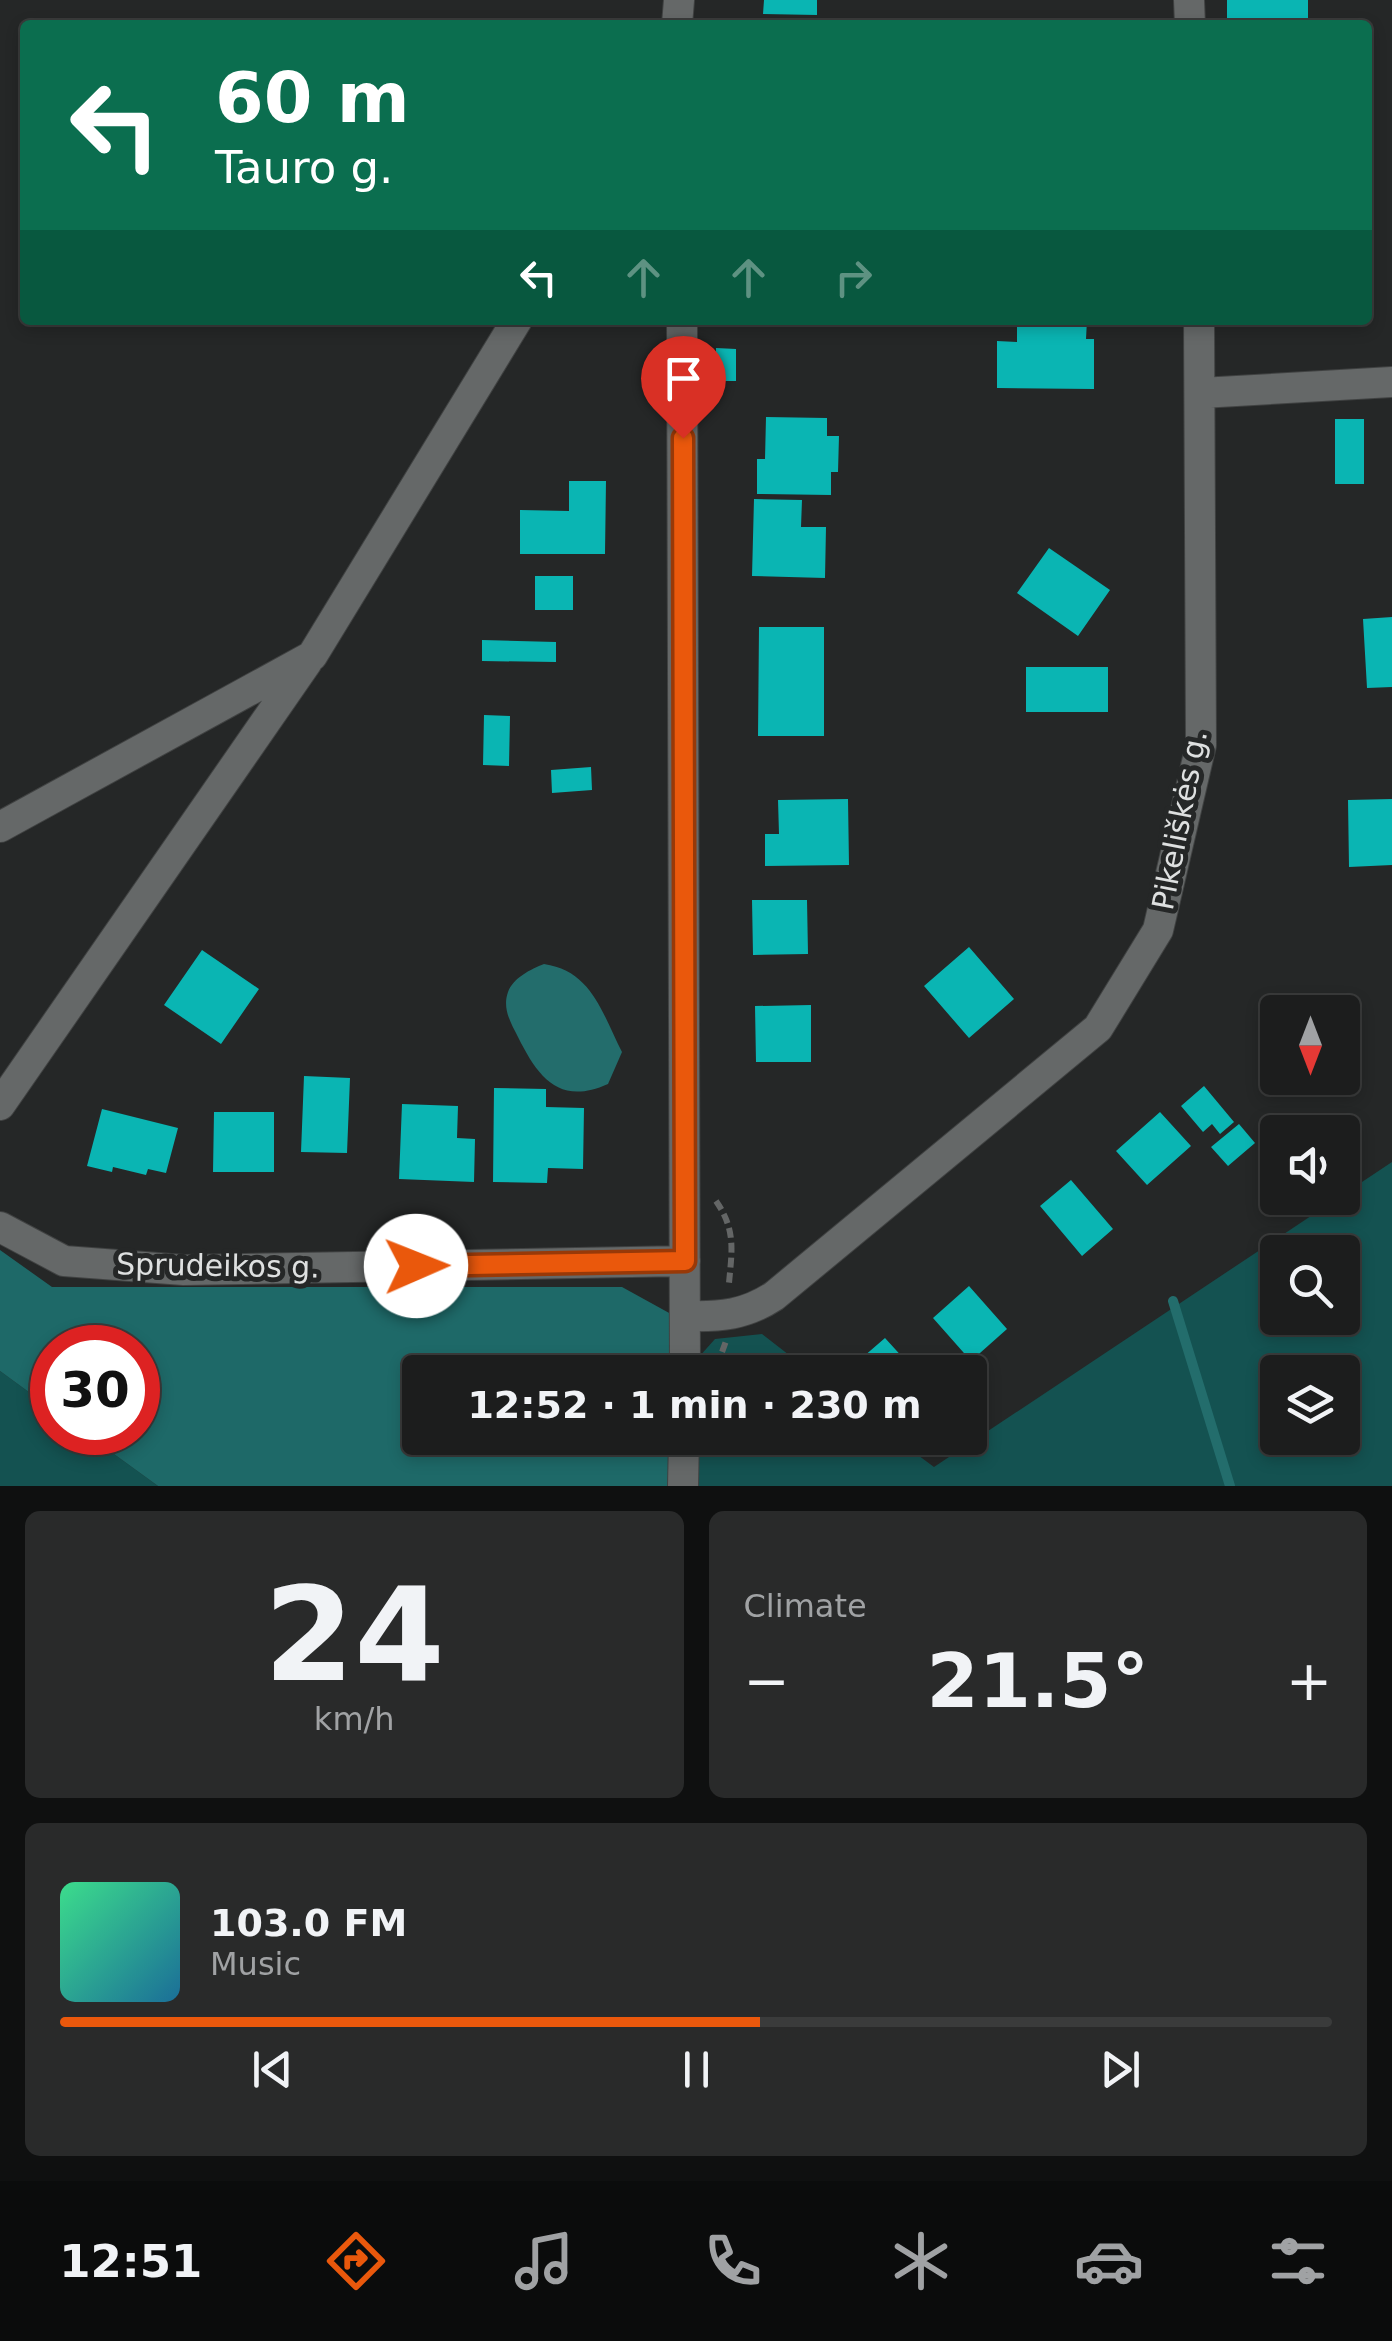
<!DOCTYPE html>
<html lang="en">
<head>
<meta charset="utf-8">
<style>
	body { margin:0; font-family:"DejaVu Sans",sans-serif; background:#292a2a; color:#f1f3f6; height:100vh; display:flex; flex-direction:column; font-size:38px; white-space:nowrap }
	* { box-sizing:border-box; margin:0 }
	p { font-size:32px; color:#a0a2a4 }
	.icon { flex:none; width:55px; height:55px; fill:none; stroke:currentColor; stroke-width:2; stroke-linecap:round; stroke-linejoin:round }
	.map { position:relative; height:1486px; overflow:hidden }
	.drawer { display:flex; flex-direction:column; gap:25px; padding:25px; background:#0f1010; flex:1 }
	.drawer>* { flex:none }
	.guide { position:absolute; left:20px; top:20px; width:1352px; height:305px; border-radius:10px; box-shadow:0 5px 15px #0003,0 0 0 2px #3a3b3b; background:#0b6e4f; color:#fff; overflow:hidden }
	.needle { width:65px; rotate:180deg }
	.buttons { position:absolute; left:1260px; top:995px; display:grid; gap:20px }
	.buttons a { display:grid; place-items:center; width:100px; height:100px; border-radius:10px; background:#1c1d1d; box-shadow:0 5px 15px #0003,0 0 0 2px #3a3b3b; font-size:50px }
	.speed { position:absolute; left:30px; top:1325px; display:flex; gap:20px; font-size:50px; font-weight:700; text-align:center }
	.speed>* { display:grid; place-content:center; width:130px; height:130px; border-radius:50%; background:#1c1d1d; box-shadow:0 5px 15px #0003,0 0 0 2px #3a3b3b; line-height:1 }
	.speed .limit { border:15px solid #d22; background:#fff; color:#111 }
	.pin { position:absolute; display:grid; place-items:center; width:85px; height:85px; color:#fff; margin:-102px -42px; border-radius:50% 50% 50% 0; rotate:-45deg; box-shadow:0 0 10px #0007 }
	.pin .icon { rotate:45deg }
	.me { position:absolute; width:110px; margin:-55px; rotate:89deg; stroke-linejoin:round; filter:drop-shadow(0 0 8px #0008) }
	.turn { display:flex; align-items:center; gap:35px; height:210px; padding:0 30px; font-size:45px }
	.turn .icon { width:130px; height:130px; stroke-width:2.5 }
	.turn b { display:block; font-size:70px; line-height:85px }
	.lanes { display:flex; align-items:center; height:95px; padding:0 30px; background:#0003; justify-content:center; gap:50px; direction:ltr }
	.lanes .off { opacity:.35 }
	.big { font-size:75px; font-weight:700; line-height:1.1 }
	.drawer .tile { flex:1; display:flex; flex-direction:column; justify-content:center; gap:15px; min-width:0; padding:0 35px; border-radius:15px; background:#292a2a }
	.drawer .dial { align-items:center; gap:0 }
	.dial b { font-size:130px; line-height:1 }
	.song { display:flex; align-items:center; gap:30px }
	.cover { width:120px; height:120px; border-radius:15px; background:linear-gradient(135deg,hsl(150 70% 55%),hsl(200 70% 35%)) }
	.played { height:10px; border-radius:5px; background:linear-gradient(90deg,#ea580c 55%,#3a3b3b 55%) }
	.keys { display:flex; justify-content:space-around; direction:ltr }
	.heat { display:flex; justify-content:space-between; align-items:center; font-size:55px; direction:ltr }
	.drawer .tiles { flex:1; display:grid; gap:25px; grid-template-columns:1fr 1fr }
	.tile:last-child { grid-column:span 2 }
	.trip { position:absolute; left:402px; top:1355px; width:585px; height:100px; border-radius:10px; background:#1c1d1d; box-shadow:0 5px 15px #0003,0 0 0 2px #3a3b3b; font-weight:700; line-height:100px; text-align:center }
	.tab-bar { display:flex; height:160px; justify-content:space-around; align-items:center; background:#0b0c0c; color:#a0a2a4 }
	.tab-bar .icon { width:70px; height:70px }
	.tab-bar .current { color:#ea580c }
	.tab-bar b { font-size:45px; color:#f1f3f6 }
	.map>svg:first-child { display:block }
	.green { fill:#145251; fill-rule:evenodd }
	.forest { fill:#1e6968 }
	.water { fill:#236d6c }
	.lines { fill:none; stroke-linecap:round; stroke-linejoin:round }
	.stream { stroke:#236d6c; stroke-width:10 }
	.building { fill:#0ab5b3 }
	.street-casing { stroke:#404242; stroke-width:32 }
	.path { stroke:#646666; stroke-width:6; stroke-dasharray:10 5; stroke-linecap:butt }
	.street { stroke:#656868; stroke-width:30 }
	.route-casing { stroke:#983908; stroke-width:25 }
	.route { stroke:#ea580c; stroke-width:18 }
	.labels { text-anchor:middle; stroke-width:10; stroke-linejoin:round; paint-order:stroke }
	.street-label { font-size:30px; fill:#dee0e0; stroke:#252727 }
</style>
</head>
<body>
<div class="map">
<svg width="1392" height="1486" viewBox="0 0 1392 1486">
	<rect width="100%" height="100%" fill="#252727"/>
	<path class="green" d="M 1392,1162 L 1392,1486 L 697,1486 L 697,1438 L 895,1438 L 934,1467 ZM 1278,1252 L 1342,1252 L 1342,1318 L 1278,1318 ZM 1278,1372 L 1342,1372 L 1342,1438 L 1278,1438 Z
		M 762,1334 L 811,1372 L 698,1372 L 698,1358 L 715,1339 Z
		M 0,1371 L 52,1409 L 52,1432 L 85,1433 L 158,1486 L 0,1486 Z"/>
	<path class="forest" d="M 0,1250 L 52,1287 L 622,1287 L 671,1314 L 670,1372 L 420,1372 L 420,1438 L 669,1438 L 668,1486 L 158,1486 L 85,1433 L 138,1432 L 138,1348 L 52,1348 L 52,1409 L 0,1371 Z"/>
	<path class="water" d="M 544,964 C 592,971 602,1013 622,1052 L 608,1084 C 559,1106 538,1077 518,1037 C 511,1023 502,1009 508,992 C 513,978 531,969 544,964 Z"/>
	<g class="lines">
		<path class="stream" d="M 1173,1301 L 1230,1486"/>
	</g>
	<path class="building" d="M 764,0 L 817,0 L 817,15 L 763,14 Z
		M 1227,0 L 1308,0 L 1308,25 L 1227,25 Z
		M 1017,320 L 1087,320 L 1086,339 L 1094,339 L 1094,389 L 997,388 L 997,341 L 1017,342 Z
		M 716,348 L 736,349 L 736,381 L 716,381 Z
		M 766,417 L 827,418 L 827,436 L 839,436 L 838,472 L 831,472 L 831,495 L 757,494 L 757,459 L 765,459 Z
		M 1335,419 L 1364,419 L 1364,484 L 1335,484 Z
		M 569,481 L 606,481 L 605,554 L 520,554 L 520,510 L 569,511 Z
		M 754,499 L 802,500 L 801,527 L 826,527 L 825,578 L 752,576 Z
		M 1049,548 L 1110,590 L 1078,636 L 1017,593 Z
		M 535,576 L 573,576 L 573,610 L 535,610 Z
		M 1392,617 L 1392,687 L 1367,688 L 1363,619 Z
		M 759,627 L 824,627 L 824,736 L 758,736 Z
		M 482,640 L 556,642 L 556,662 L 482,661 Z
		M 1026,667 L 1108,667 L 1108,712 L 1026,712 Z
		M 484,715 L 510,716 L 509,766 L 483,765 Z
		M 591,767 L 592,790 L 552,793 L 551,770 Z
		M 848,799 L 849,865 L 765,866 L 765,834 L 779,834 L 778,800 Z
		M 1392,799 L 1392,865 L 1349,867 L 1348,800 Z
		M 752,900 L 807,900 L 808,954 L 753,955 Z
		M 969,947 L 1014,999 L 969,1038 L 924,986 Z
		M 202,950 L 259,989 L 221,1044 L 164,1005 Z
		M 811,1005 L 811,1062 L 756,1062 L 755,1006 Z
		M 304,1076 L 350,1078 L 347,1153 L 301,1152 Z
		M 1204,1086 L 1234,1122 L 1220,1134 L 1212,1124 L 1203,1132 L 1181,1106 Z
		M 494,1088 L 546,1089 L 546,1107 L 584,1108 L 583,1169 L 548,1168 L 547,1183 L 493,1182 Z
		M 402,1104 L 458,1106 L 457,1138 L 475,1139 L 474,1182 L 399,1179 Z
		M 102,1109 L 178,1128 L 166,1173 L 148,1169 L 146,1175 L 113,1167 L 112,1172 L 87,1166 Z
		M 214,1112 L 274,1112 L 274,1172 L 213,1172 Z
		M 1160,1112 L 1191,1146 L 1147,1185 L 1116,1151 Z
		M 1239,1124 L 1255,1143 L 1228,1166 L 1211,1147 Z
		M 1071,1180 L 1113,1229 L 1082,1256 L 1040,1206 Z
		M 969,1286 L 1007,1329 L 971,1361 L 933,1318 Z
		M 885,1338 L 916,1372 L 876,1372 L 863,1357 Z"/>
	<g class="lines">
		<g class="street-casing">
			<path id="street" d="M 1189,0 L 1190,25
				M 677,25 L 679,0
				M 682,320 L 685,1372
				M 1201,393 L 1392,382
				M 0,827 L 312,656 L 517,320
				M 0,1105 L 307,662
				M 0,1227 L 64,1261 L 184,1270 L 685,1261
				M 686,1316 C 721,1317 745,1315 774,1296 L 1098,1028 L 1158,930 L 1201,745 L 1199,320
				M 683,1486 L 684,1438"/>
		</g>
		<path class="path" d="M 716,1201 C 736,1230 732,1250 729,1283
			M 717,1366 L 726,1341"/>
		<use href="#street" class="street"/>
	</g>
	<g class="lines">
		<g class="route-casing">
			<path id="route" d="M 416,1266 L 685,1261 L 683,438"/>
		</g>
		<use href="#route" class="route"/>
	</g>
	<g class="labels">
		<g class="street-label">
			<text transform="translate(1180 820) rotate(-79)" y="10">Pikeliškės g.</text>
			<text transform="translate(218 1266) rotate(1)" y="10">Sprudeikos g.</text>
		</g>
	</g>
</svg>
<div class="buttons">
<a><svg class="needle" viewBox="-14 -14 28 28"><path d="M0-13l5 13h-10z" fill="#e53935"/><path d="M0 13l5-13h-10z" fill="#a0a2a4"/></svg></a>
<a><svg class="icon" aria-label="sound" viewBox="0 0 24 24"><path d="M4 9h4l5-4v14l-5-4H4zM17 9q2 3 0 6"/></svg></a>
<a><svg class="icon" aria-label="search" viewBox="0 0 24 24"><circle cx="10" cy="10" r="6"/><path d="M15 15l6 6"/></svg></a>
<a><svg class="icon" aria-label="layers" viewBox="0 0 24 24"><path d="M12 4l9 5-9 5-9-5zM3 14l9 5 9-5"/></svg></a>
</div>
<div class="speed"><div class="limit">30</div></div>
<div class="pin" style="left:683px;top:438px;background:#d93025"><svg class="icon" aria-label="arrive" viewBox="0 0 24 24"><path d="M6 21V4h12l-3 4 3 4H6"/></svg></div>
<svg class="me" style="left:416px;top:1266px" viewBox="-20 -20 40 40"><circle r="19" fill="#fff"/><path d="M0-13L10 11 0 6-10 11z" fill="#ea580c"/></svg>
<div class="trip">12:52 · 1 min · 230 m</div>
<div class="guide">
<div class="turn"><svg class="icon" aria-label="left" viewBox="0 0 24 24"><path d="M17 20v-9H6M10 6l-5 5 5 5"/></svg><div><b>60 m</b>Tauro g.</div></div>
<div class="lanes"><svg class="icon" aria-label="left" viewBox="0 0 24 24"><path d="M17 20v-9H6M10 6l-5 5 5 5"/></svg><svg class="icon off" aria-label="ahead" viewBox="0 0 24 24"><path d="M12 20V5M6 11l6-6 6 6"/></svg><svg class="icon off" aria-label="ahead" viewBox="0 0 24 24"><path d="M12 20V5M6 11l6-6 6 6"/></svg><svg class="icon off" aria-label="right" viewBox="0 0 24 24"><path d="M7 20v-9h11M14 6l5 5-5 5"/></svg></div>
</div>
</div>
<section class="drawer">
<div class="tiles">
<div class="tile dial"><b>24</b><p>km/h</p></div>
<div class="tile"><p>Climate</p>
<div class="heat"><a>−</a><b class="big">21.5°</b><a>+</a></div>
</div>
<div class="tile">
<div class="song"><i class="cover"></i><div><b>103.0 FM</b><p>Music</p></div></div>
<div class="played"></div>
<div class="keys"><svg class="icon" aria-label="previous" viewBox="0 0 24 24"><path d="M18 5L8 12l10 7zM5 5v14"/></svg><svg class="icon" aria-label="pause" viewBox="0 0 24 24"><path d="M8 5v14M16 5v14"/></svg><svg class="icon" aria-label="next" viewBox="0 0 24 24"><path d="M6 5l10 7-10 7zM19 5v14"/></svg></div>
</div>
</div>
</section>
<nav class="tab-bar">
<b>12:51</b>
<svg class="icon current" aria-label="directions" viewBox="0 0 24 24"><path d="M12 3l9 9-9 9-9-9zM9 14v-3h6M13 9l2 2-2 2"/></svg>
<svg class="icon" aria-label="music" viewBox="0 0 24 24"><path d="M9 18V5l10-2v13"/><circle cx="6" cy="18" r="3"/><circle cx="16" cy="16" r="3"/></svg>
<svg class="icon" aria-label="phone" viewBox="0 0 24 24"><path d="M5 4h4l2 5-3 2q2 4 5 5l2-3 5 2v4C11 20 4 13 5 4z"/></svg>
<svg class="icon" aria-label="climate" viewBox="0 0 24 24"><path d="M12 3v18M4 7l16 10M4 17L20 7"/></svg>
<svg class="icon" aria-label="car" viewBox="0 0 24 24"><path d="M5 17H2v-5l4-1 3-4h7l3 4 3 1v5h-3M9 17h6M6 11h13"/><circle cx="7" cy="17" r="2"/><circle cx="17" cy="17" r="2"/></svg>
<svg class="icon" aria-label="filters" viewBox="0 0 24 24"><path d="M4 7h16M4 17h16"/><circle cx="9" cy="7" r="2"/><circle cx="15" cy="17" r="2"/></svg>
</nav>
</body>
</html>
